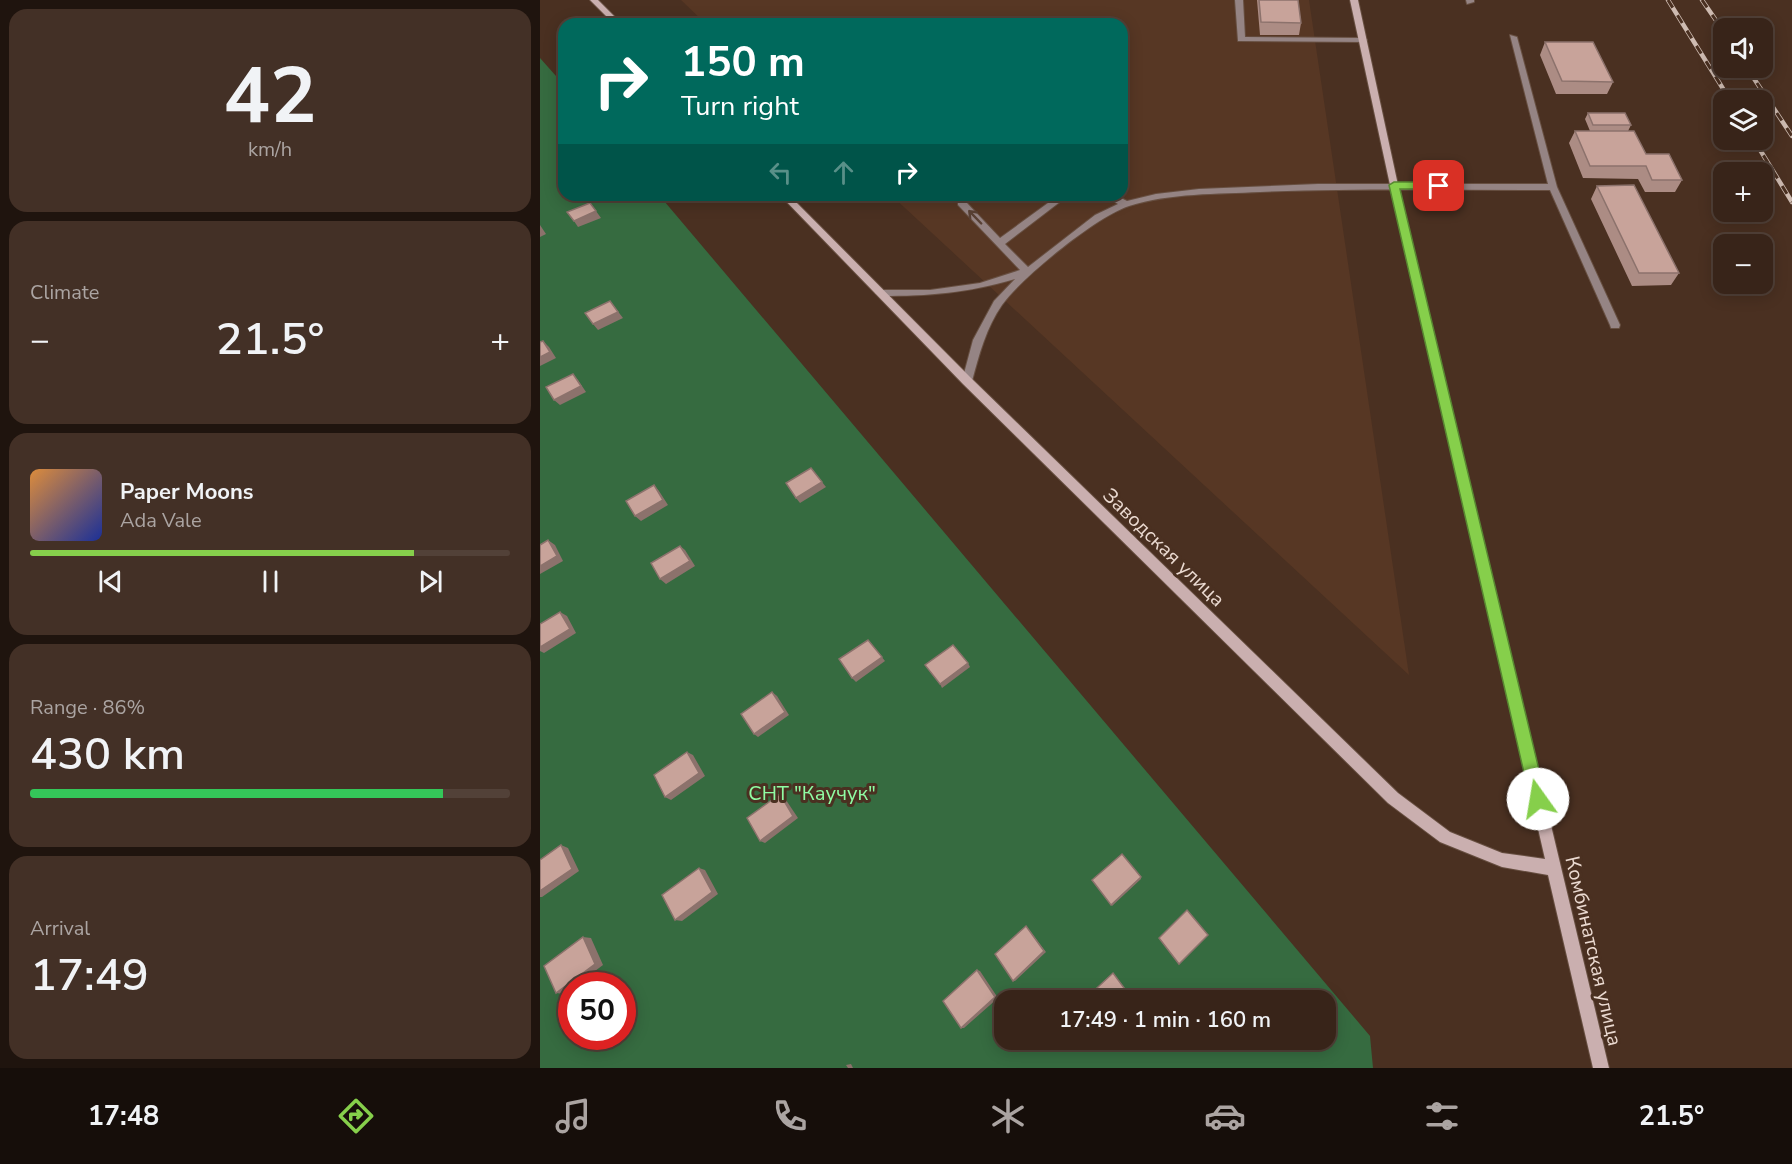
<!DOCTYPE html>
<html lang="en">
<head>
<meta charset="utf-8">
<style>
	body { margin:0; font-family:"Nunito Sans",sans-serif; background:#433026; color:#f1f3f6; height:100vh; display:flex; flex-direction:column; font-size:22px; white-space:nowrap }
	* { box-sizing:border-box; margin:0 }
	p { font-size:20px; color:#aba4a2 }
	.icon { flex:none; width:33px; height:33px; fill:none; stroke:currentColor; stroke-width:2; stroke-linecap:round; stroke-linejoin:round }
	.map { position:relative; flex:1; overflow:hidden }
	.sheet { display:flex; flex-direction:column; gap:9px; padding:9px; background:#1f140e; width:540px }
	.sheet>* { flex:none }
	.banner { position:absolute; left:18px; top:18px; width:570px; height:183px; border-radius:18px; box-shadow:0 3px 15px #0003,0 0 0 2px #524138; background:#00695c; color:#fff; overflow:hidden }
	.buttons { position:absolute; left:1173px; top:18px; display:grid; gap:12px }
	.buttons a { display:grid; place-items:center; width:60px; height:60px; border-radius:12px; background:#382419; box-shadow:0 3px 15px #0003,0 0 0 2px #524138; font-size:30px }
	.speed { position:absolute; left:18px; top:972px; display:flex; gap:12px; font-size:30px; font-weight:700; text-align:center }
	.speed>* { display:grid; place-content:center; width:78px; height:78px; border-radius:50%; background:#382419; box-shadow:0 3px 15px #0003,0 0 0 2px #524138; line-height:1 }
	.speed .limit { border:9px solid #d22; background:#fff; color:#111 }
	.pin { position:absolute; display:grid; place-items:center; width:51px; height:51px; color:#fff; margin:-26px; border-radius:12px; box-shadow:0 3px 9px #0006 }
	.me { position:absolute; width:66px; margin:-33px; rotate:347deg; stroke-linejoin:round; filter:drop-shadow(0 0 4px #0008) }
	.turn { display:flex; align-items:center; gap:21px; height:126px; padding:0 24px; font-size:27px }
	.turn .icon { width:78px; height:78px; stroke-width:2.5 }
	.turn b { display:block; font-size:42px; line-height:51px }
	.lanes { display:flex; align-items:center; height:57px; padding:0 24px; background:#0003; justify-content:center; gap:30px; direction:ltr }
	.lanes .off { opacity:.35 }
	.big { font-size:45px; font-weight:600; line-height:1.1 }
	.sheet .widget { flex:1; display:flex; flex-direction:column; justify-content:center; gap:9px; min-width:0; padding:0 21px; border-radius:18px; background:#433026 }
	.sheet .dial { align-items:center; gap:0 }
	.dial b { font-size:78px; line-height:1 }
	.song { display:flex; align-items:center; gap:18px }
	.cover { width:72px; height:72px; border-radius:9px; background:linear-gradient(135deg,hsl(30 70% 55%),hsl(230 70% 35%)) }
	.played { height:6px; border-radius:3px; background:linear-gradient(90deg,#86cf4b 80%,#524138 80%) }
	.keys { display:flex; justify-content:space-around; direction:ltr }
	.heat { display:flex; justify-content:space-between; align-items:center; font-size:33px; direction:ltr }
	.charge { height:9px; border-radius:4px; background:linear-gradient(90deg,#34c759 86%,#524138 0) }
	.trip { position:absolute; left:454px; top:990px; width:342px; height:60px; border-radius:18px; background:#382419; box-shadow:0 3px 15px #0003,0 0 0 2px #524138; font-weight:600; line-height:60px; text-align:center }
	.menu { display:flex; height:96px; justify-content:space-around; align-items:center; background:#160e0a; color:#aba4a2 }
	.menu .icon { width:42px; height:42px }
	.menu .current { color:#86cf4b }
	.menu b { font-size:27px; color:#f1f3f6 }
	main { display:flex; flex:1; min-height:0 }
	.map>svg:first-child { display:block }
	.built { fill:#573724 }
	.green { fill:#366b40; fill-rule:evenodd }
	.lines { fill:none; stroke-linecap:round; stroke-linejoin:round }
	.service-casing { stroke:#674f41; stroke-width:2 }
	.secondary-casing { stroke:#674f41; stroke-width:2 }
	.service { fill:#958484; fill-rule:evenodd }
	.secondary { fill:#caafaf; fill-rule:evenodd }
	.rail-casing { stroke:#cebbb1; stroke-width:4.5 }
	.rail { stroke:#4a3021; stroke-width:3; stroke-dasharray:9; stroke-linecap:butt }
	.wall { fill:#ac8c84 }
	.shaded-wall { fill:#8c726c }
	.building { fill:#c8a39a; stroke:#8c726c; stroke-width:1.5 }
	.oneway { stroke:#594135 }
	.route { fill:#86cf4b; stroke:#578731; stroke-width:1.5 }
	.labels { text-anchor:middle; stroke-width:6; stroke-linejoin:round; paint-order:stroke }
	.street-label { font-size:20px; fill:#ebdad1; stroke:#4a3021 }
	.park-label { font-size:20px; fill:#8ffca3; stroke:#4a3021 }
</style>
</head>
<body>
<main>
<section class="sheet">
<div class="widget dial"><b>42</b><p>km/h</p></div>
<div class="widget"><p>Climate</p>
<div class="heat"><a>−</a><b class="big">21.5°</b><a>+</a></div>
</div>
<div class="widget">
<div class="song"><i class="cover"></i><div><b>Paper Moons</b><p>Ada Vale</p></div></div>
<div class="played"></div>
<div class="keys"><svg class="icon" aria-label="previous" viewBox="0 0 24 24"><path d="M18 5L8 12l10 7zM5 5v14"/></svg><svg class="icon" aria-label="pause" viewBox="0 0 24 24"><path d="M8 5v14M16 5v14"/></svg><svg class="icon" aria-label="next" viewBox="0 0 24 24"><path d="M6 5l10 7-10 7zM19 5v14"/></svg></div>
</div>
<div class="widget"><p>Range · 86%</p><b class="big">430 km</b><div class="charge"></div></div>
<div class="widget"><p>Arrival</p><b class="big">17:49</b></div>
</section>
<div class="map">
<svg width="1252" height="1068" viewBox="0 0 1252 1068">
	<rect width="100%" height="100%" fill="#4a3021"/>
	<path class="built" d="M 141,0 L 769,0 L 869,675 L 351,195 L 582,195 L 582,24 L 166,24 Z"/>
	<path class="green" d="M 0,58 L 24,85 L 24,195 L 119,195 L 830,1036 L 833,1068 L 0,1068 ZM 32,986 L 82,986 L 82,1036 L 32,1036 ZM 465,1000 L 786,1000 L 786,1040 L 465,1040 Z"/>
	<g class="lines">
		<g class="service-casing">
			<path id="service" d="M 695,0 L 703,0 L 705,37 L 823,38 L 827,40 L 823,42 L 698,41 Z
				M 926,0 L 934,0 L 934,2 L 927,4 Z
				M 970,35 L 977,37 L 1017,187 L 1080,325 L 1079,328 L 1071,328 L 1070,325 L 1010,190 C 913,190 816,188 720,192 C 677,194 630,193 589,206 C 556,217 482,277 462,305 C 446,328 439,355 432,381 L 427,385 L 422,381 L 433,340 L 454,301 L 475,279 C 427,293 390,296 340,296 L 335,293 L 340,290 L 390,290 L 440,283 L 480,270 L 418,205 L 418,201 L 426,195 L 436,195 L 427,203 L 460,238 L 519,195 L 529,195 L 465,244 L 488,267 L 555,215 L 578,204 L 564,195 L 575,195 L 587,201 L 616,194 L 659,189 L 778,184 L 1008,184 Z"/>
		</g>
		<g class="secondary-casing">
			<path id="secondary" d="M 50,0 L 58,0 L 82,24 L 74,24 Z
				M 810,0 L 818,0 L 858,185 L 1069,1068 L 1053,1068 L 1008,875 L 962,867 L 900,842 L 848,803 L 423,384 L 240,195 L 249,195 L 431,378 L 858,793 L 910,832 L 962,853 L 1005,859 L 850,185 Z"/>
		</g>
		<use href="#service" class="service"/>
		<use href="#secondary" class="secondary"/>
		<g class="rail-casing">
			<path id="rail" d="M 1128,0 L 1190,100
				M 1162,0 L 1184,32
				M 1207,68 L 1252,136
				M 1214,140 L 1252,202"/>
		</g>
		<use href="#rail" class="rail"/>
	</g>
	<path class="wall" d="M 717,0 L 758,0 L 761,23 L 759,35 L 720,35 Z
		M 1005,42 L 1073,82 L 1067,94 L 1016,94 L 1000,55 Z
		M 1048,113 L 1091,125 L 1088,131 L 1106,154 L 1142,180 L 1135,192 L 1105,192 L 1098,179 L 1043,178 L 1029,143 L 1035,131 L 1050,131 L 1045,119 Z
		M 1057,186 L 1139,273 L 1131,285 L 1092,286 L 1051,199 Z"/>
	<path class="shaded-wall" d="M 56,211 L 61,218 L 38,227 L 34,221 Z
		M 0,225 L 6,234 L 0,237 Z
		M 70,301 L 83,318 L 58,330 L 53,324 Z
		M 3,341 L 9,347 L 16,358 L 0,366 L 0,357 Z
		M 33,374 L 38,380 L 46,392 L 20,405 L 14,400 Z
		M 282,482 L 286,487 L 260,503 L 256,498 Z
		M 114,485 L 119,491 L 128,505 L 101,521 L 95,516 Z
		M 8,540 L 15,545 L 23,561 L 0,574 L 0,566 Z
		M 140,546 L 145,550 L 155,566 L 126,584 L 120,579 Z
		M 20,612 L 27,616 L 36,633 L 4,653 L 0,651 L 0,647 Z
		M 328,640 L 345,661 L 316,682 L 312,678 Z
		M 428,663 L 430,667 L 402,688 L 400,684 Z
		M 232,692 L 237,696 L 249,715 L 218,737 L 214,734 Z
		M 147,752 L 153,755 L 165,776 L 131,800 L 125,797 Z
		M 240,794 L 244,797 L 258,818 L 225,843 L 220,841 Z
		M 21,845 L 28,848 L 39,871 L 2,897 L 0,897 L 0,891 Z
		M 159,868 L 165,870 L 178,894 L 142,921 L 135,920 Z
		M 601,877 L 601,879 L 572,906 L 571,905 Z
		M 486,926 L 506,952 L 475,981 L 473,981 Z
		M 43,937 L 51,938 L 63,965 L 35,986 L 32,986 L 32,988 L 24,994 L 16,993 Z
		M 437,970 L 440,971 L 458,998 L 424,1028 L 421,1028 Z
		M 311,1064 L 313,1068 L 308,1068 L 306,1065 Z"/>
	<path class="building" d="M 719,0 L 758,0 L 761,23 L 721,22 Z
		M 1005,42 L 1053,42 L 1073,82 L 1022,81 Z
		M 1048,113 L 1085,113 L 1091,125 L 1053,125 Z
		M 1035,131 L 1094,131 L 1106,154 L 1129,154 L 1142,180 L 1112,180 L 1106,166 L 1050,166 Z
		M 1094,185 L 1139,273 L 1099,273 L 1057,186 Z
		M 50,203 L 56,211 L 34,221 L 27,212 Z
		M 70,301 L 78,312 L 53,324 L 45,313 Z
		M 3,341 L 10,352 L 0,357 L 0,342 Z
		M 33,374 L 41,386 L 14,400 L 6,387 Z
		M 271,468 L 282,482 L 256,498 L 246,483 Z
		M 114,485 L 123,500 L 95,516 L 86,501 Z
		M 8,540 L 17,556 L 0,566 L 0,545 Z
		M 140,546 L 150,561 L 120,579 L 111,563 Z
		M 20,612 L 30,629 L 0,647 L 0,624 Z
		M 328,640 L 342,657 L 312,678 L 299,659 Z
		M 413,645 L 428,663 L 400,684 L 385,665 Z
		M 232,692 L 245,712 L 214,734 L 201,714 Z
		M 147,752 L 159,773 L 125,797 L 114,775 Z
		M 240,794 L 253,816 L 220,841 L 207,818 Z
		M 21,845 L 32,869 L 0,891 L 0,860 Z
		M 582,854 L 601,877 L 571,905 L 552,880 Z
		M 159,868 L 172,892 L 135,920 L 122,895 Z
		M 647,910 L 668,935 L 639,964 L 619,938 Z
		M 486,926 L 504,951 L 473,981 L 455,954 Z
		M 43,937 L 55,964 L 16,993 L 4,966 Z
		M 437,970 L 455,997 L 421,1028 L 403,1001 Z
		M 573,973 L 593,1000 L 544,1000 Z"/>
	<defs><path id="oneway-shaft" d="M-6 0H5M1.5-3L5.5 0L1.5 3" fill="none" stroke-width="1.6" stroke-linecap="round" stroke-linejoin="round" transform="scale(1.5)"/></defs>
	<use class="oneway" href="#oneway-shaft" transform="translate(435 217) rotate(-134)"/>
	<path class="route" d="M 854,182 L 899,182 L 904,186 L 899,189 L 860,189 L 1006,799 L 1004,805 L 998,808 L 992,805 L 990,799 L 849,185 Z"/>
	<g class="labels">
		<g class="street-label">
			<text transform="translate(624 547) rotate(44)" y="7">Заводская улица</text>
			<text transform="translate(1054 951) rotate(77)" y="7">Комбинатская улица</text>
		</g>
		<g class="park-label">
			<text x="272" y="800">СНТ "Каучук"</text>
		</g>
	</g>
</svg>
<div class="buttons">
<a><svg class="icon" aria-label="sound" viewBox="0 0 24 24"><path d="M4 9h4l5-4v14l-5-4H4zM17 9q2 3 0 6"/></svg></a>
<a><svg class="icon" aria-label="layers" viewBox="0 0 24 24"><path d="M12 4l9 5-9 5-9-5zM3 14l9 5 9-5"/></svg></a>
<a>+</a>
<a>−</a>
</div>
<div class="speed"><div class="limit">50</div></div>
<div class="pin" style="left:899px;top:186px;background:#d93025"><svg class="icon" aria-label="arrive" viewBox="0 0 24 24"><path d="M6 21V4h12l-3 4 3 4H6"/></svg></div>
<svg class="me" style="left:998px;top:799px" viewBox="-20 -20 40 40"><circle r="19" fill="#fff"/><path d="M0-13L10 11 0 6-10 11z" fill="#86cf4b"/></svg>
<div class="trip">17:49 · 1 min · 160 m</div>
<div class="banner">
<div class="turn"><svg class="icon" aria-label="right" viewBox="0 0 24 24"><path d="M7 20v-9h11M14 6l5 5-5 5"/></svg><div><b>150 m</b>Turn right</div></div>
<div class="lanes"><svg class="icon off" aria-label="left" viewBox="0 0 24 24"><path d="M17 20v-9H6M10 6l-5 5 5 5"/></svg><svg class="icon off" aria-label="ahead" viewBox="0 0 24 24"><path d="M12 20V5M6 11l6-6 6 6"/></svg><svg class="icon" aria-label="right" viewBox="0 0 24 24"><path d="M7 20v-9h11M14 6l5 5-5 5"/></svg></div>
</div>
</div>
</main>
<nav class="menu">
<b>17:48</b>
<svg class="icon current" aria-label="directions" viewBox="0 0 24 24"><path d="M12 3l9 9-9 9-9-9zM9 14v-3h6M13 9l2 2-2 2"/></svg>
<svg class="icon" aria-label="music" viewBox="0 0 24 24"><path d="M9 18V5l10-2v13"/><circle cx="6" cy="18" r="3"/><circle cx="16" cy="16" r="3"/></svg>
<svg class="icon" aria-label="phone" viewBox="0 0 24 24"><path d="M5 4h4l2 5-3 2q2 4 5 5l2-3 5 2v4C11 20 4 13 5 4z"/></svg>
<svg class="icon" aria-label="climate" viewBox="0 0 24 24"><path d="M12 3v18M4 7l16 10M4 17L20 7"/></svg>
<svg class="icon" aria-label="car" viewBox="0 0 24 24"><path d="M5 17H2v-5l4-1 3-4h7l3 4 3 1v5h-3M9 17h6M6 11h13"/><circle cx="7" cy="17" r="2"/><circle cx="17" cy="17" r="2"/></svg>
<svg class="icon" aria-label="filters" viewBox="0 0 24 24"><path d="M4 7h16M4 17h16"/><circle cx="9" cy="7" r="2"/><circle cx="15" cy="17" r="2"/></svg>
<b>21.5°</b>
</nav>
</body>
</html>
